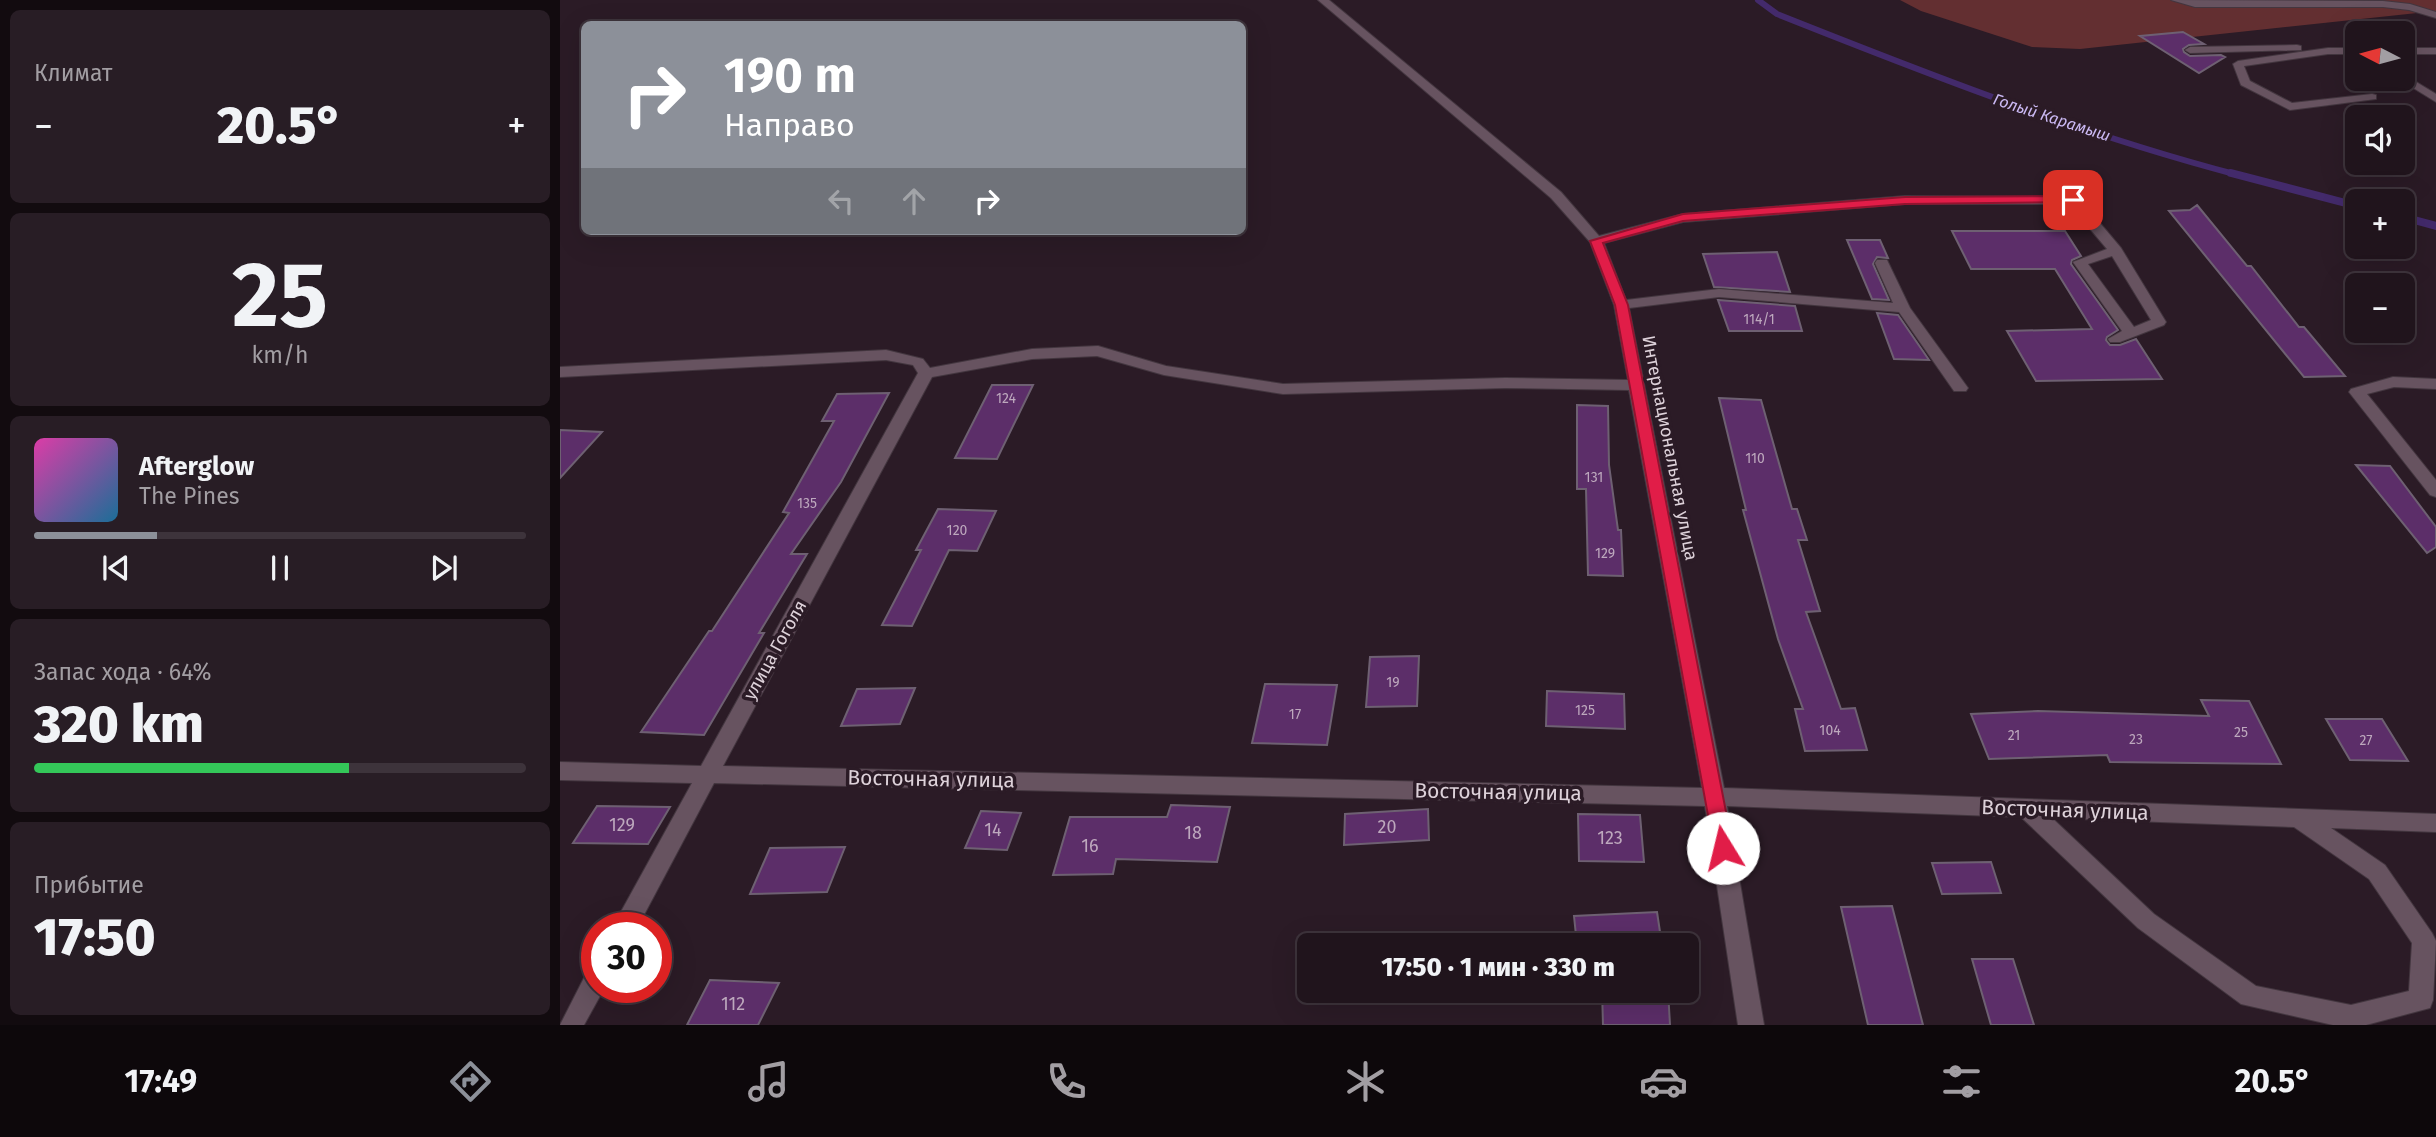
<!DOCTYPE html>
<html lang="ru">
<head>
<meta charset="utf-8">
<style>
	body { margin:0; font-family:"Fira Sans",sans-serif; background:#281d25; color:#f1f3f6; height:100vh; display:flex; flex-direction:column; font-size:26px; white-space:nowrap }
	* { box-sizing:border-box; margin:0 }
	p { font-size:23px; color:#a29ea3 }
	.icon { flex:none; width:38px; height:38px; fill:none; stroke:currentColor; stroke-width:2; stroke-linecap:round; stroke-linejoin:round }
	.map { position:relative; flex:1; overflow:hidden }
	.drawer { display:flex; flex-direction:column; gap:10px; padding:10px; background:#120b0f; width:560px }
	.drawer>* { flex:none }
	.guide { position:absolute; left:21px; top:21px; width:665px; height:214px; border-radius:10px; box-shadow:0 7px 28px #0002,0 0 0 2px #3d333b; background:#8c9099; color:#fff; overflow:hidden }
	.needle { width:46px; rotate:276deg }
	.fabs { position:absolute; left:1785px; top:21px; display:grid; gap:14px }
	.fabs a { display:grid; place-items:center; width:70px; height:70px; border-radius:10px; background:#20141c; box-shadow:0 7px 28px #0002,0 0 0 2px #3d333b; font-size:35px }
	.speed { position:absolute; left:21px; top:912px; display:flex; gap:14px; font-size:35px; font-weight:700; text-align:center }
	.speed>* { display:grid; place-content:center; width:91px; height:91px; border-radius:50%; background:#20141c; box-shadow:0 7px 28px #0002,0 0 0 2px #3d333b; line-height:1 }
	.speed .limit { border:10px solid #d22; background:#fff; color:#111 }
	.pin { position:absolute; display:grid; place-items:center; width:60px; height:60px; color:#fff; margin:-30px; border-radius:14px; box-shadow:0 4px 10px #0006 }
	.me { position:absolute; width:77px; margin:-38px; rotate:351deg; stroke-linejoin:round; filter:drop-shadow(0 0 5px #0008) }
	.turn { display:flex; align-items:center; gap:24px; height:147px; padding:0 28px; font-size:32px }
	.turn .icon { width:91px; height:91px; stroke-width:2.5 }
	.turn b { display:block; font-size:49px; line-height:60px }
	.lanes { display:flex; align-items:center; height:66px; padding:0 28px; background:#0003; justify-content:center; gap:35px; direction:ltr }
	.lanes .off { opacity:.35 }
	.big { font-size:52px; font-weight:800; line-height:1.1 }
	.drawer .tile { flex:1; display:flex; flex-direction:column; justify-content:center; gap:10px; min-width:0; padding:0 24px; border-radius:10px; background:#281d25 }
	.drawer .dial { align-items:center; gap:0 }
	.dial b { font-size:91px; line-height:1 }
	.song { display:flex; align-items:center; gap:21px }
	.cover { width:84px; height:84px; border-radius:10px; background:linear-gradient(135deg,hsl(320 70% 55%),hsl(200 70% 35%)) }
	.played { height:7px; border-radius:4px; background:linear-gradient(90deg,#8c9099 25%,#3d333b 25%) }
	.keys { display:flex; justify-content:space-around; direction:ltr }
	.heat { display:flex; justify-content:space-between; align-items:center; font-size:38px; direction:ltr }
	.charge { height:10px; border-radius:5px; background:linear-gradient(90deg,#34c759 64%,#3d333b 0) }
	.trip { position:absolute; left:737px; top:933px; width:402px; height:70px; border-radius:10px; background:#20141c; box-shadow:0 7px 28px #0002,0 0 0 2px #3d333b; font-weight:800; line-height:70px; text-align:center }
	.tab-bar { display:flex; height:112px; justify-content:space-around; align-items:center; background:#0d080b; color:#a29ea3 }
	.tab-bar .icon { width:49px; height:49px }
	.tab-bar .on { color:#8c9099 }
	.tab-bar b { font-size:32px; color:#f1f3f6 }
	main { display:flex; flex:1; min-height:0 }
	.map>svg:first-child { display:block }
	.green { fill:#632f31 }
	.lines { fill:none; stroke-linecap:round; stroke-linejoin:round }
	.stream-far1 { stroke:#432a6b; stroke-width:6 }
	.stream { stroke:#432a6b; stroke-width:8 }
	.building { fill:#5c2e69; stroke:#6e6072; stroke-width:2 }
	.minor-casing { stroke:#43363f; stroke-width:2 }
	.minor { fill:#675360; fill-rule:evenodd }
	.route { fill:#e11d48; stroke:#92132f; stroke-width:2 }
	.labels { text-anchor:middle; stroke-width:7; stroke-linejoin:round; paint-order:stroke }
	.number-label { font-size:14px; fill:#bda8bd }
	.far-water-label { font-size:16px; font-style:italic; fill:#cbb9f4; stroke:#2b1b26 }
	.street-label { font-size:18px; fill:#ddd1d9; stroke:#2b1b26 }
	.near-number-label { font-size:18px; fill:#bda8bd }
	.near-street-label { font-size:21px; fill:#ddd1d9; stroke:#2b1b26 }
</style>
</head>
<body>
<main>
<section class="drawer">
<div class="tile"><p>Климат</p>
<div class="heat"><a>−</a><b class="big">20.5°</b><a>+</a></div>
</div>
<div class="tile dial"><b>25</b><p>km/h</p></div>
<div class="tile">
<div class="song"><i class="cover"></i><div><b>Afterglow</b><p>The Pines</p></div></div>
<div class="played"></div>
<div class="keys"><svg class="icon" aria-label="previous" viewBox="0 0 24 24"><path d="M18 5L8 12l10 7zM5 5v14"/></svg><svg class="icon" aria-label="pause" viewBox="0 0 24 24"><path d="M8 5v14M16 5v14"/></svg><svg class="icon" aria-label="next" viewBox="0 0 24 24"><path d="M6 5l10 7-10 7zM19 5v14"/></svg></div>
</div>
<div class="tile"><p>Запас хода · 64%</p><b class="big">320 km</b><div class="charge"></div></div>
<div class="tile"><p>Прибытие</p><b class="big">17:50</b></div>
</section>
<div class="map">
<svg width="1876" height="1025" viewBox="0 0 1876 1025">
	<rect width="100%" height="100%" fill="#2b1b26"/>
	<path class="green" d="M 1340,0 L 1876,0 L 1876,11 L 1520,49 L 1472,47 L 1361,11 Z"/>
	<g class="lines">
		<path class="stream-far1" d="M 1198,0 L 1217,14 C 1368,74 1521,134 1678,175"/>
		<path class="stream" d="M 1671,173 L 1797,206
			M 1843,217 L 1876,226"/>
	</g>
	<path class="building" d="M 1623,32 L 1644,44 L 1629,45 L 1623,49 L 1624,52 L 1630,56 L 1661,55 L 1665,57 L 1639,73 L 1580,36 Z
		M 1637,205 L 1687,266 L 1691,266 L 1739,327 L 1744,327 L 1785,376 L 1744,377 L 1609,211 L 1630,210 Z
		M 1392,231 L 1505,231 L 1521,256 L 1512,260 L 1511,264 L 1558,330 L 1547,337 L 1546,340 L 1550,345 L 1560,345 L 1576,339 L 1602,379 L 1476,381 L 1447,331 L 1532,329 L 1495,269 L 1411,269 Z
		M 1287,240 L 1320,240 L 1328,258 L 1317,257 L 1313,264 L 1329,300 L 1312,299 Z
		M 1217,252 L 1230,292 L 1154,287 L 1143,254 Z
		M 1158,300 L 1235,306 L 1242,331 L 1169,331 Z
		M 1317,313 L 1338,315 L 1369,360 L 1334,359 Z
		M 432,385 L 473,385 L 437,459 L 395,458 Z
		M 329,393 L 281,482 L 231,554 L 247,554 L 199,633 L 204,633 L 144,735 L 81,732 L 149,631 L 152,631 L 229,513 L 223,512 L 274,421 L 262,421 L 277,394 Z
		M 1159,398 L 1201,400 L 1232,509 L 1237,509 L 1247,540 L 1238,540 L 1260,611 L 1246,612 L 1281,709 L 1295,708 L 1307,750 L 1245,751 L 1235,709 L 1243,709 L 1218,639 L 1183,510 L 1186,510 Z
		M 1017,405 L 1048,406 L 1049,465 L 1058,530 L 1061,530 L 1063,576 L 1028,575 L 1026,489 L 1017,489 Z
		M 0,430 L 42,432 L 0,478 Z
		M 1796,465 L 1830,466 L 1876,527 L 1876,547 L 1867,553 Z
		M 378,509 L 436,511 L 417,551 L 389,550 L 352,626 L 322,625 L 361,550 L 356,550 Z
		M 859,656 L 857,706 L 806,707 L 810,657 Z
		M 705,684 L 777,685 L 767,745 L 692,743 Z
		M 355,688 L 340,724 L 281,726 L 297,689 Z
		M 987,691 L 1064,694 L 1065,729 L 986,726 Z
		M 1641,700 L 1689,701 L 1721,764 L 1550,762 L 1547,755 L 1429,759 L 1411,714 L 1478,711 L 1649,716 Z
		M 1766,719 L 1822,719 L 1848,761 L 1790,760 Z
		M 611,805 L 670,807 L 657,862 L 556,859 L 553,874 L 493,875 L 510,817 L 607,817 Z
		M 37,806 L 110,807 L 88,844 L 13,843 Z
		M 868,809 L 869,840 L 784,845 L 785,814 Z
		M 421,811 L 461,813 L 447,850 L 405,848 Z
		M 1018,814 L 1080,815 L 1084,862 L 1019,861 Z
		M 285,847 L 267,892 L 190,894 L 210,848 Z
		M 1431,862 L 1441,893 L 1382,894 L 1372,863 Z
		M 1332,906 L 1363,1025 L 1308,1025 L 1281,907 Z
		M 1097,912 L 1102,945 L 1017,945 L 1014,916 Z
		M 1412,959 L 1453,959 L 1474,1025 L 1431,1025 Z
		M 150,980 L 219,983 L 198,1025 L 127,1025 Z
		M 1042,990 L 1108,990 L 1110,1025 L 1043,1025 Z"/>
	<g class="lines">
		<g class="minor-casing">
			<path id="minor" d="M 758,0 L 769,0 L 1001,192 L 1039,236 L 1123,214 L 1345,196 L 1518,197 L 1561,248 L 1606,322 L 1604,325 L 1560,342 L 1550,342 L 1548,339 L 1562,331 L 1513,262 L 1547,249 L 1509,204 L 1345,204 L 1123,222 L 1044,243 L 1066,300 L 1159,289 L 1333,303 L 1315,263 L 1317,260 L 1327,260 L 1350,308 L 1408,388 L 1406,391 L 1394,391 L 1339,312 L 1159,297 L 1069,308 L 1164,788 L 1876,814 L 1876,832 L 1771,828 L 1825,865 L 1872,933 L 1876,941 L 1873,1000 L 1870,1008 L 1806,1025 L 1773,1025 L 1681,1004 L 1578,928 L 1461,817 L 1167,806 L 1204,1025 L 1178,1025 L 1145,806 L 154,783 L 77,928 L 52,928 L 132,783 L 0,780 L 0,762 L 141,766 L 358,373 L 353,365 L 326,360 L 0,377 L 0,367 L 326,350 L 363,359 L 370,368 L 472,349 L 538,346 L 606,366 L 723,384 L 945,378 L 1068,380 L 1054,305 L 1030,242 L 991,198 ZM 1552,256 L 1591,320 L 1574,327 L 1528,264 ZM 537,356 L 604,375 L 723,394 L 945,388 L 1069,390 L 1142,788 L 163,766 L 372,377 L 472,359 ZM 1492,818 L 1734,827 L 1809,879 L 1852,943 L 1849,991 L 1791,1005 L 1696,986 L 1594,914 Z
				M 1611,0 L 1823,1 L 1850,4 L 1876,12 L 1876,18 L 1849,10 L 1823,7 L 1635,7 Z
				M 1737,45 L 1741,46 L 1741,50 L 1630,53 L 1625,50 L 1630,47 Z
				M 1768,48 L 1797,48 L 1797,54 L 1768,54 L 1684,66 L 1690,81 L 1732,103 L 1812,94 L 1816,95 L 1816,99 L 1730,110 L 1681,85 L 1673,64 L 1678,61 Z
				M 1843,48 L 1876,48 L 1876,54 L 1848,54 L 1853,80 L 1876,94 L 1876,102 L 1842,81 Z
				M 1833,377 L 1876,379 L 1876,389 L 1834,387 L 1807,394 L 1876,480 L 1876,497 L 1870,495 L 1789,392 L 1791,389 Z
				M 37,967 L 37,987 L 45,987 L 24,1025 L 0,1025 L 28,970 Z"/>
		</g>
		<use href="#minor" class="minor"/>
	</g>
	<path class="route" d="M 1513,196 L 1518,197 L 1518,202 L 1345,204 L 1123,221 L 1043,243 L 1068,305 L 1173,848 L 1170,854 L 1163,857 L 1155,854 L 1055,305 L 1030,241 L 1123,214 L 1345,197 Z"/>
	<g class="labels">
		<g class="number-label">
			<text x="1199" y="324">114/1</text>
			<text x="446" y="403">124</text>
			<text x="1195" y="463">110</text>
			<text x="1034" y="482">131</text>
			<text x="247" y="508">135</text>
			<text x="397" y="535">120</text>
			<text x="1045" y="558">129</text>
			<text x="833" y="687">19</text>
			<text x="1025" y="715">125</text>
			<text x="735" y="719">17</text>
			<text x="1270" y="735">104</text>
			<text x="1681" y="737">25</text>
			<text x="1454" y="740">21</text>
			<text x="1576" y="744">23</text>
			<text x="1806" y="745">27</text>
		</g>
		<g class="far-water-label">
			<text transform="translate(1492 117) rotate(18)" y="6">Голый Карамыш</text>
		</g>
		<g class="street-label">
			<text transform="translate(1110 448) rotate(79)" y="6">Интернациональная улица</text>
			<text transform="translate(215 650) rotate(-61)" y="6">улица Гоголя</text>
		</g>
		<g class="near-number-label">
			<text x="62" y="831">129</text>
			<text x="827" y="833">20</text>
			<text x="433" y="836">14</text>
			<text x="633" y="839">18</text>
			<text x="1050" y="844">123</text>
			<text x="530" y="852">16</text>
			<text x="173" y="1010">112</text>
		</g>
		<g class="near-street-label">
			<text transform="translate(371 779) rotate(1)" y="7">Восточная улица</text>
			<text transform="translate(938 792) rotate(1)" y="7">Восточная улица</text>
			<text transform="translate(1505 810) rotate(2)" y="7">Восточная улица</text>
		</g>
	</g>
</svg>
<div class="fabs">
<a><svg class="needle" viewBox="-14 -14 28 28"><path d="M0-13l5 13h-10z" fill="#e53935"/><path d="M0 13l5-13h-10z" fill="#a29ea3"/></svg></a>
<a><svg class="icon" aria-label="sound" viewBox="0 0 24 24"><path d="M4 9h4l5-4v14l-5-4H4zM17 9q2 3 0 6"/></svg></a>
<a>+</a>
<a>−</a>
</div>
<div class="speed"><div class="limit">30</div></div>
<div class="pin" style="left:1513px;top:200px;background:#d93025"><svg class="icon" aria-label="arrive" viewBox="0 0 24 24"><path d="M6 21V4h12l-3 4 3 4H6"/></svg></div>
<svg class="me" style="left:1163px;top:848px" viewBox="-20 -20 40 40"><circle r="19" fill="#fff"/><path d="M0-13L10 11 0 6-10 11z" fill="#e11d48"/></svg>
<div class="trip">17:50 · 1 мин · 330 m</div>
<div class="guide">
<div class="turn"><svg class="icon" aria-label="right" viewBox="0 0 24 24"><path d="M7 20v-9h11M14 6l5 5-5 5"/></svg><div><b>190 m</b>Направо</div></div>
<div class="lanes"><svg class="icon off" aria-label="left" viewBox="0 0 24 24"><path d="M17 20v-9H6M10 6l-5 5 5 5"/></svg><svg class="icon off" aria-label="ahead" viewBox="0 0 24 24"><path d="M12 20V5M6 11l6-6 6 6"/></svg><svg class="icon" aria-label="right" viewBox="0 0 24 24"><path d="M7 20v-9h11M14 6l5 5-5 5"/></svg></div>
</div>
</div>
</main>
<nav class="tab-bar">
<b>17:49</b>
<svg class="icon on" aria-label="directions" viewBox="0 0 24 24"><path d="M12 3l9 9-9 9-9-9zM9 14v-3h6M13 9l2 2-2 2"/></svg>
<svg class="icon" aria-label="music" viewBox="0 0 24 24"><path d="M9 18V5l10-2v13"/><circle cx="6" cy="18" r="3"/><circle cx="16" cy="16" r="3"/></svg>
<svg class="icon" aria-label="phone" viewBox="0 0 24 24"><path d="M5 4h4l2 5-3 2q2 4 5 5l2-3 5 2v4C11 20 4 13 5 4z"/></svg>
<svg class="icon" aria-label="climate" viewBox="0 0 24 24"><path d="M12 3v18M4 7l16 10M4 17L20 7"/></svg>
<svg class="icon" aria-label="car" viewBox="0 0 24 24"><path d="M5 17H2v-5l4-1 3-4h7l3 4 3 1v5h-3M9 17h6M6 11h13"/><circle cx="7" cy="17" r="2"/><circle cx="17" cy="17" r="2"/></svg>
<svg class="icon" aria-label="filters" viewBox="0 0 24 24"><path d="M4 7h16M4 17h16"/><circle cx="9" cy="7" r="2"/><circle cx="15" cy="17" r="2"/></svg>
<b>20.5°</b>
</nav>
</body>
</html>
